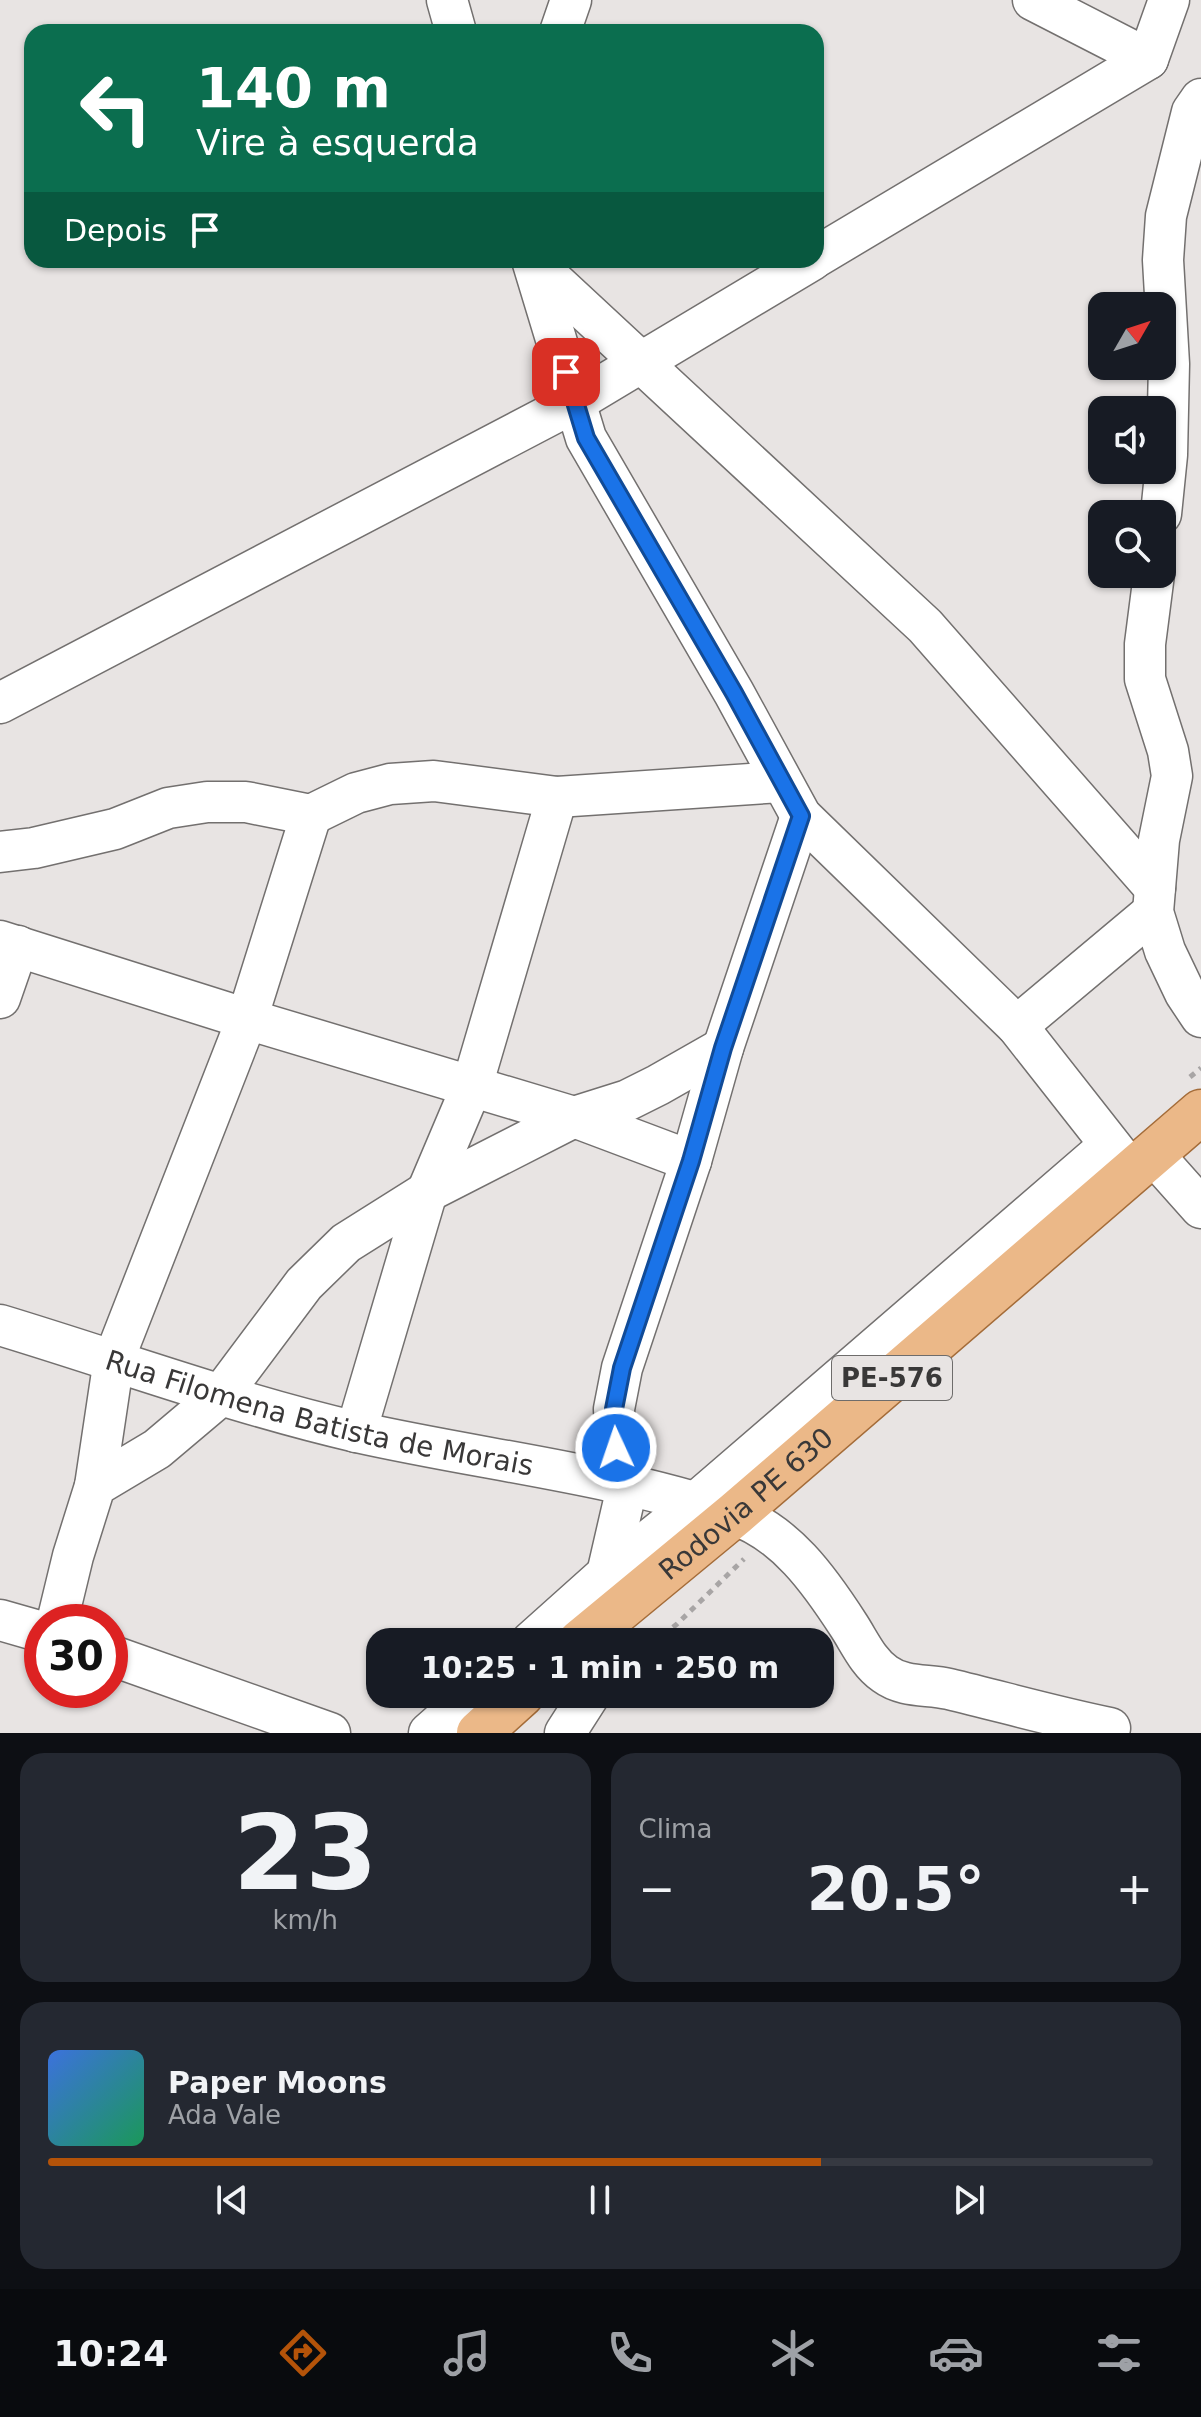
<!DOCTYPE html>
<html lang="pt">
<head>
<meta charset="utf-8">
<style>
	body { margin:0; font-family:"DejaVu Sans",sans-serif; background:#242831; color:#f1f3f6; height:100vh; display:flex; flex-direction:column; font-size:30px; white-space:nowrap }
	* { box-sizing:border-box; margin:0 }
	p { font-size:26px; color:#9ea1a6 }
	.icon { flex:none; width:44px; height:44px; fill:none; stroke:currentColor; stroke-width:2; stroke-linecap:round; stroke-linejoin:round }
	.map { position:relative; height:1733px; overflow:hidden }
	.side { display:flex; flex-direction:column; gap:20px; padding:20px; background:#0d0f14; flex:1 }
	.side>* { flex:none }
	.banner { position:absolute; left:24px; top:24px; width:800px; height:244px; border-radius:24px; box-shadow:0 2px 6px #0004; background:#0b6e4f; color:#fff; overflow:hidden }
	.needle { width:52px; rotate:51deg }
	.fabs { position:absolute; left:1088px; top:292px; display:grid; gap:16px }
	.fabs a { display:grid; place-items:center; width:88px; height:88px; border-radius:16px; background:#171b24; box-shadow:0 2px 6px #0004; font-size:40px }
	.speed { position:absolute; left:24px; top:1604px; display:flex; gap:16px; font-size:40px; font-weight:700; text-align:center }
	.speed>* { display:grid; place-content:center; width:104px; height:104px; border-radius:50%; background:#171b24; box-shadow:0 2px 6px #0004; line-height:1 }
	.speed .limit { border:12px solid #d22; background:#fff; color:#111 }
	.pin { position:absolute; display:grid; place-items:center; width:68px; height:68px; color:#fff; margin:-34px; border-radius:16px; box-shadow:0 4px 12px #0006 }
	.me { position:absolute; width:88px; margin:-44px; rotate:357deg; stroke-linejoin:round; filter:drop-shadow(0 0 6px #0008) }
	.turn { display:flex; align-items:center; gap:28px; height:168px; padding:0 40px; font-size:36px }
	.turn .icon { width:104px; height:104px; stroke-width:2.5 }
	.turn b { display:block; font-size:56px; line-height:68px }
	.then { display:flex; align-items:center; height:76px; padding:0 40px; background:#0003; gap:16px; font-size:30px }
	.big { font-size:60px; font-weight:800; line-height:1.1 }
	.side .card { flex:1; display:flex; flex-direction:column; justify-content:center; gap:12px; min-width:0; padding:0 28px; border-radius:24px; background:#242831 }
	.side .dial { align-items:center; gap:0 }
	.dial b { font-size:104px; line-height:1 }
	.song { display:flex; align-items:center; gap:24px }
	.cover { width:96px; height:96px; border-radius:12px; background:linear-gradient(135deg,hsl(220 70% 55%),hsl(150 70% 35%)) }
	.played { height:8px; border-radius:4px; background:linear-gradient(90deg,#b45309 70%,#363941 70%) }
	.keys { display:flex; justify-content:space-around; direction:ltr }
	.heat { display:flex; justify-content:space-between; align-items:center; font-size:44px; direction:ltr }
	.side .tiles { flex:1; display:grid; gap:20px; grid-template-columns:1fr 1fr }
	.card:last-child { grid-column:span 2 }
	.trip { position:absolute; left:366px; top:1628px; width:468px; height:80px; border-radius:24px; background:#171b24; box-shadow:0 2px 6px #0004; font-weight:800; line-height:80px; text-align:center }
	.dock { display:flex; height:128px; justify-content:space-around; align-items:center; background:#090b0e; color:#9ea1a6 }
	.dock .icon { width:56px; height:56px }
	.dock .on { color:#b45309 }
	.dock b { font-size:36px; color:#f1f3f6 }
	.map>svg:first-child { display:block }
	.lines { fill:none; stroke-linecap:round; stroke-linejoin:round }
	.minor-casing { stroke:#73706f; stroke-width:43 }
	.major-casing { stroke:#a46c39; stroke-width:47 }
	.path { stroke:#a8a5a5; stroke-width:5; stroke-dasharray:6 6; stroke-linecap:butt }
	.minor { stroke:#fff; stroke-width:40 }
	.major { stroke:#ebb888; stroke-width:44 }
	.route-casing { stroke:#114b97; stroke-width:20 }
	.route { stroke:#1a73e8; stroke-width:14 }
	.labels { text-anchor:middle; stroke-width:6; stroke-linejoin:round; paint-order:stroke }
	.shield { fill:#e8e4e3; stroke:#6e6c6b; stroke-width:2 }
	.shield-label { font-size:26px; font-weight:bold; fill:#393838 }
	.street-label { font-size:28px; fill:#393838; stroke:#e8e4e3 }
</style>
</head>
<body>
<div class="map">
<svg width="1201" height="1733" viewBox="0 0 1201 1733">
	<rect width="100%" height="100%" fill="#e8e4e3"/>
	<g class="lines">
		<g class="minor-casing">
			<g id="minor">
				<path d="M 447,0 L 456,32"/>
				<path d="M 1033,0 L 1148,59"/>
				<path d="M 560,32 L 571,0"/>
				<path d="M 816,257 L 1148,59 L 1169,0"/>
				<path d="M 532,260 L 586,438 L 734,693 L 801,816 L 1017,1026 L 1131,1171"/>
				<path d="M 535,264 L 925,626 L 1155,888"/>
				<path d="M 1161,514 L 1167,455 L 1169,364 L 1163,260 L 1166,216 L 1192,112 L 1201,99"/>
				<path d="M 1154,574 L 1145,644 L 1145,679 L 1168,751 L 1172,776 L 1159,840 L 1153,912 L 1165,951 L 1185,993 L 1201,1017"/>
				<path d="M 0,703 L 575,402 L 812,260"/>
				<path d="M 0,852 L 34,848 L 115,829 L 168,808 L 207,802 L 246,802 L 311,815 L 356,793 L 390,784 L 434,781 L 557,797 L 781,782"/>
				<path d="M 0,941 L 247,1019 L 574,1117 L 691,1161"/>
				<path d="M 0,998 L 18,946"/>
				<path d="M 1017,1026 L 1153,912"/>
				<path d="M 1152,1153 L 1201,1208"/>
				<path id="s1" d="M 0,1325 C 119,1361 236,1404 357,1432 C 482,1460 610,1473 732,1514 C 785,1531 820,1581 849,1626 C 860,1643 868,1662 885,1674 C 904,1688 927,1684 949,1689 C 1003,1702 1056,1717 1110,1728"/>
				<path d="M 356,1432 L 427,1192 L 472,1086 L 557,797"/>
				<path d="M 95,1486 L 114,1359 L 247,1019 L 311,815"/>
				<path d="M 0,1620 L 42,1632"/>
				<path d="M 57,1622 L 73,1556 L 95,1486 L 157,1449 L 221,1395 L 304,1284 L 346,1243 L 427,1192 L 574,1117 L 628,1100 L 658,1085 L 723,1048"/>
				<path d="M 607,1640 L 614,1611 L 607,1574 L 628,1483 L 616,1448 L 614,1409 L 622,1368 L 691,1161 L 723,1048 L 801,816"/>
				<path d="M 531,1642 L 607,1574 L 694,1504 L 1110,1145"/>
				<path d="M 110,1655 L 330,1733"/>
				<path d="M 429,1733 L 473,1694"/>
				<path d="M 565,1733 L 590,1694"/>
			</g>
		</g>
		<g class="major-casing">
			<g id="major">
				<path id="s2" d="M 580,1642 L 735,1514 L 1201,1112"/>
				<path d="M 479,1733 L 522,1694"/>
			</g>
		</g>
		<path class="path" d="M 1190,1077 L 1201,1068
			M 654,1642 L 677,1624 L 744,1559"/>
		<use href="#minor" class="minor"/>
		<use href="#major" class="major"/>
	</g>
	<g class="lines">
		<g class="route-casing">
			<path id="route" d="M 566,372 L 586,438 L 734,693 L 801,816 L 723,1048 L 691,1161 L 622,1368 L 614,1409 L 616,1448"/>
		</g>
		<use href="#route" class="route"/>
	</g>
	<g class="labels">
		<rect class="shield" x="832" y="1356" width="120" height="44" rx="6"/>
		<g class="shield-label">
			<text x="892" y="1387">PE-576</text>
		</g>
		<g class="street-label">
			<text dy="10" stroke="none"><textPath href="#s1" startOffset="332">Rua Filomena Batista de Morais</textPath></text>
			<text dy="10" stroke="none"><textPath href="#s2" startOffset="216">Rodovia PE 630</textPath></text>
		</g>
	</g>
</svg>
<div class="fabs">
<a><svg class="needle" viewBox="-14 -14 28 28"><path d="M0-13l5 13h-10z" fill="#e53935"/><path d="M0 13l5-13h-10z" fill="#9ea1a6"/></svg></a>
<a><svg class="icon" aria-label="sound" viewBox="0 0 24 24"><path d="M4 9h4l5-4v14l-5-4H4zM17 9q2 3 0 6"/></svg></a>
<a><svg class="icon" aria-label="search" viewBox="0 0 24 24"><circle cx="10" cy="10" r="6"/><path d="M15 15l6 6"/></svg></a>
</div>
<div class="speed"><div class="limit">30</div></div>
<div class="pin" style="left:566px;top:372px;background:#d93025"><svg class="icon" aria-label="arrive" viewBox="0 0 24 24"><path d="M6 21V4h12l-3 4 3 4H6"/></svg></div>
<svg class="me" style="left:616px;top:1448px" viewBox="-20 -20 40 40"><circle r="17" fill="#1a73e8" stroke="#fff" stroke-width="3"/><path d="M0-11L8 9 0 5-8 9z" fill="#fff"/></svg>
<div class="trip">10:25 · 1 min · 250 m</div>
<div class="banner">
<div class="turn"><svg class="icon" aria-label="left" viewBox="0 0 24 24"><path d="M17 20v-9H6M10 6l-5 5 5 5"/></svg><div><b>140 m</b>Vire à esquerda</div></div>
<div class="then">Depois<svg class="icon" aria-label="arrive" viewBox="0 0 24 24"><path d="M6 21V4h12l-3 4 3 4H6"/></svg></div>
</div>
</div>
<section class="side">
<div class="tiles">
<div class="card dial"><b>23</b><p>km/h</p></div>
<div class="card"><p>Clima</p>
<div class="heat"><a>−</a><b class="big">20.5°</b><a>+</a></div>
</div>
<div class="card">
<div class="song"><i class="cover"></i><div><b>Paper Moons</b><p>Ada Vale</p></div></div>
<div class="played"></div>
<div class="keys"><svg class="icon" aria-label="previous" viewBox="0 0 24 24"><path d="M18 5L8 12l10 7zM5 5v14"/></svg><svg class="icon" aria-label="pause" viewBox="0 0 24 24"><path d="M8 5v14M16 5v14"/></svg><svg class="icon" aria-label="next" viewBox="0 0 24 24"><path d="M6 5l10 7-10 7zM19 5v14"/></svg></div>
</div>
</div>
</section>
<nav class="dock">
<b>10:24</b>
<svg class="icon on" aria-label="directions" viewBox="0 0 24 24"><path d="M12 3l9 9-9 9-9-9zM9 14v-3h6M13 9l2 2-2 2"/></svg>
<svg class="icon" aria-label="music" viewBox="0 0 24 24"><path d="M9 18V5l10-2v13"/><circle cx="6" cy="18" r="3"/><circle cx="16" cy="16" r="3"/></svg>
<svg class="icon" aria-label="phone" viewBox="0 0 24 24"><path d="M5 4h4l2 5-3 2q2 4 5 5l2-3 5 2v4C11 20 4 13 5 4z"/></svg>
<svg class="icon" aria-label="climate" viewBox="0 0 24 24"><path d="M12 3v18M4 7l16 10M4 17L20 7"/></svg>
<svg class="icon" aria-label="car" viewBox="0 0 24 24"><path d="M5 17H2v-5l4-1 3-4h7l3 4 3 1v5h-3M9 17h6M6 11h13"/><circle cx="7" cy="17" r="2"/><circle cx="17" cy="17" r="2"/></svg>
<svg class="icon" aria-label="filters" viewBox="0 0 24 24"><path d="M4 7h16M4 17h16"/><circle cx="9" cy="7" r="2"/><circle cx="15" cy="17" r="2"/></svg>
</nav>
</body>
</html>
